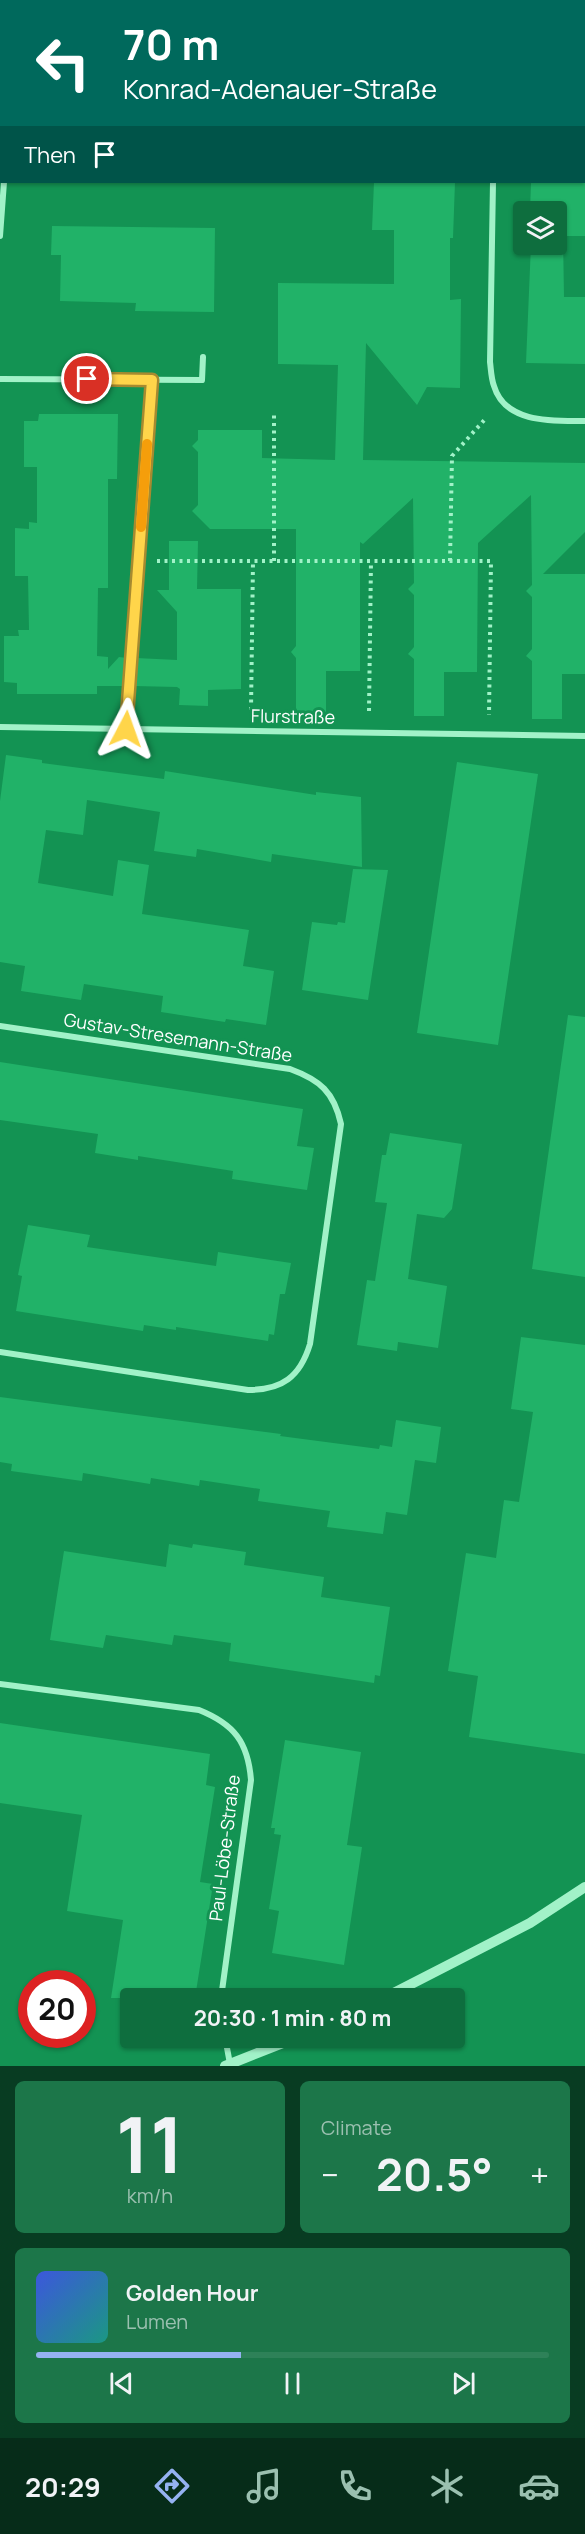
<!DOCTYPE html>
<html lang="en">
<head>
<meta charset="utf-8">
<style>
	body { margin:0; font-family:Manrope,sans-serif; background:#1c7649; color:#f1f3f6; height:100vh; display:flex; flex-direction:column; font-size:22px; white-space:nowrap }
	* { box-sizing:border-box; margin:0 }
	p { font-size:20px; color:#9bc0b0 }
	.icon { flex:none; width:33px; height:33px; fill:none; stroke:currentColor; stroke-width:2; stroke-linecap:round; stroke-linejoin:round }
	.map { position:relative; height:2066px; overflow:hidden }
	.sheet { display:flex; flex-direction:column; gap:15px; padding:15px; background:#083c22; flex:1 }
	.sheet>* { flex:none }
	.banner { position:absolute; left:0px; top:0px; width:585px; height:183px; box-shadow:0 2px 4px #0004; background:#00695c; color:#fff; overflow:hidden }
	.controls { position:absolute; left:513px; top:201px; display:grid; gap:12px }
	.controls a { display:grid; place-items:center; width:54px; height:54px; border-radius:6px; background:#0e6e3e; box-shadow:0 2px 4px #0004; font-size:30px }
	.speed { position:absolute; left:18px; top:1970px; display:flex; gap:12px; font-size:30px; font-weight:700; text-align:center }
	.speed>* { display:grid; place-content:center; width:78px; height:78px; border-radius:50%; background:#0e6e3e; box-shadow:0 2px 4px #0004; line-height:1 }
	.speed .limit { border:9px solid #d22; background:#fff; color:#111 }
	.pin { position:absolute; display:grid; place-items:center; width:51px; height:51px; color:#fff; margin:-26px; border:3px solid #fff; border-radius:50%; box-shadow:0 2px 6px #0007 }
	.me { position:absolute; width:66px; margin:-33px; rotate:4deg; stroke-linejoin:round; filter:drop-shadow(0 0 4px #0008) }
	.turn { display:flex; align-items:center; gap:21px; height:126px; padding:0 24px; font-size:27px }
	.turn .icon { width:78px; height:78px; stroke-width:2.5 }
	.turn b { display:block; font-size:42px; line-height:51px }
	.then { display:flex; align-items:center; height:57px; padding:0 24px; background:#0003; gap:12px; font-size:22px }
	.big { font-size:45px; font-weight:700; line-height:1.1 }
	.sheet .widget { flex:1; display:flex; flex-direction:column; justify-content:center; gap:9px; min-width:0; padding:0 21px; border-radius:9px; background:#1c7649 }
	.sheet .dial { align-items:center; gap:0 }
	.dial b { font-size:78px; line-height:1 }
	.song { display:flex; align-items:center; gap:18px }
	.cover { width:72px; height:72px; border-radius:9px; background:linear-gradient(135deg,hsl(230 70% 55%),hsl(170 70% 35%)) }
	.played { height:6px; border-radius:3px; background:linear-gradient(90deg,#95b2f1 40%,#2e8158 40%) }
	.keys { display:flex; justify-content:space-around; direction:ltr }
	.heat { display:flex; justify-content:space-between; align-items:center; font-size:33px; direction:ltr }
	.sheet .tiles { flex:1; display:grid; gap:15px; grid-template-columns:1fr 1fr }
	.widget:last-child { grid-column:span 2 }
	.trip { position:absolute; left:120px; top:1988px; width:345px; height:60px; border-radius:6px; background:#0e6e3e; box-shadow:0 2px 4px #0004; font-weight:700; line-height:60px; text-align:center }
	.menu { display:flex; height:96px; justify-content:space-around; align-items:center; background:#062c19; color:#9bc0b0 }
	.menu .icon { width:42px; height:42px }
	.menu .current { color:#95b2f1 }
	.menu b { font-size:27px; color:#f1f3f6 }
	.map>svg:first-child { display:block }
	.building { fill:#21b268 }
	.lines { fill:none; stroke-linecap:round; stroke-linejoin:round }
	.path { stroke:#a1f2c8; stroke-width:4; stroke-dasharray:3 4.5; stroke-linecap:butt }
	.service { stroke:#a1f2c8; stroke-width:4.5 }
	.minor { stroke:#a1f2c8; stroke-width:6 }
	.tertiary { stroke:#a1f2c8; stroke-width:10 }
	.route-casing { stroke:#a68a30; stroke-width:15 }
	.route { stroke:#ffd54a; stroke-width:10 }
	.slow { stroke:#f59e0b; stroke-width:10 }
	.labels { text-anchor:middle; stroke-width:6; stroke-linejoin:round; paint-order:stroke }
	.street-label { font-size:18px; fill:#fff; stroke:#139353 }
</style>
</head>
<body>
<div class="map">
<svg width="585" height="2066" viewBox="0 0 585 2066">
	<rect width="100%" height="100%" fill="#139353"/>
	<path class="building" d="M 374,182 L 455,182 L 453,238 L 450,238 L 450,300 L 461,299 L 460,388 L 427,387 L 417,405 L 366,343 L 363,460 L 585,463 L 585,532 L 543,574 L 585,574 L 585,674 L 562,674 L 562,719 L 532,719 L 532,661 L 526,656 L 532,649 L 532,597 L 526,591 L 532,585 L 531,495 L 478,543 L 477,672 L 444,672 L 444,716 L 414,716 L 414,659 L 408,654 L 414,647 L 414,595 L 408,589 L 414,583 L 413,498 L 363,544 L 360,542 L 360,671 L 326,671 L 326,715 L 296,715 L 296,658 L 291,652 L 296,646 L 296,529 L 210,529 L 192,511 L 198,505 L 198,452 L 192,446 L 198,440 L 198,430 L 262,430 L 262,458 L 335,460 L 338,365 L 278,364 L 278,283 L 394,284 L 394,230 L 372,230 Z
		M 531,182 L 585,182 L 585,236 L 563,236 L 564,297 L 585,297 L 585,364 L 526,363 L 531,244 L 556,244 L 556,212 L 530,212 Z
		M 52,226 L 215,228 L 214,312 L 135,311 L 136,303 L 60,301 L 61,255 L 51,255 Z
		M 39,414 L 118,414 L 117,479 L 108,479 L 108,588 L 98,588 L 97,656 L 108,657 L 108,669 L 119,657 L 127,658 L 125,686 L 97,686 L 97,694 L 17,694 L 17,683 L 4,682 L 4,636 L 19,636 L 18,630 L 29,630 L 28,576 L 15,576 L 15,528 L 29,529 L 29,522 L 37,523 L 37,467 L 24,467 L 24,421 L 38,421 Z
		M 169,541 L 198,541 L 197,589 L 241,589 L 241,689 L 208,690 L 208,706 L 179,705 L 180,689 L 177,687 L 134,686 L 136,658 L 177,660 L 177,612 L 157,590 L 169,590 Z
		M 6,755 L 42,760 L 42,763 L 164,779 L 165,771 L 316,795 L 316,792 L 361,797 L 362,867 L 272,854 L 271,862 L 197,849 L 196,857 L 154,851 L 160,812 L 87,800 L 83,835 L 46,830 L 38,883 L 113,896 L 118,860 L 149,865 L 142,914 L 249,930 L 243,966 L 274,971 L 266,1025 L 226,1019 L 225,1022 L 161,1012 L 163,996 L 84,984 L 81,1000 L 21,991 L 25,966 L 0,962 L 0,801 Z
		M 457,762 L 538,774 L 498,1045 L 417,1033 Z
		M 353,869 L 388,870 L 368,1000 L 302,990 L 312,922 L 337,925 L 338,922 L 345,923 Z
		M 568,1015 L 585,1017 L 585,1277 L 532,1269 Z
		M 0,1062 L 303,1109 L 297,1146 L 314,1148 L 307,1190 L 232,1179 L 233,1171 L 138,1156 L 138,1160 L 95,1153 L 98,1134 L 0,1120 Z
		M 390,1133 L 462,1144 L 452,1209 L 444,1218 L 417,1214 L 408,1279 L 447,1286 L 438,1348 L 398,1342 L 397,1351 L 357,1345 L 367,1280 L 375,1281 L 387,1203 L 375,1202 L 382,1155 L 386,1155 Z
		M 28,1225 L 90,1235 L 87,1247 L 216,1266 L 218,1252 L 291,1263 L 285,1294 L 280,1294 L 274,1335 L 269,1334 L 268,1341 L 176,1327 L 176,1330 L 144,1325 L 143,1331 L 16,1311 L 22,1276 L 18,1275 Z
		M 521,1337 L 585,1345 L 585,1754 L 469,1737 L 478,1676 L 448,1671 L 466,1553 L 496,1558 L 504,1500 L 519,1502 L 533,1412 L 511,1409 Z
		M 0,1397 L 281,1434 L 280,1436 L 379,1449 L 380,1445 L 392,1447 L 396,1420 L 441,1427 L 436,1463 L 415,1460 L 407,1515 L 386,1512 L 383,1534 L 327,1527 L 330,1511 L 258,1501 L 260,1489 L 200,1480 L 199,1486 L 151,1478 L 150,1484 L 83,1473 L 82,1481 L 11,1471 L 12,1464 L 0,1462 Z
		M 169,1544 L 192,1548 L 193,1544 L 246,1552 L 244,1565 L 324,1577 L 321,1597 L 390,1607 L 380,1676 L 375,1675 L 374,1683 L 229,1661 L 231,1643 L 174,1635 L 172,1645 L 106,1635 L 103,1648 L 50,1640 L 64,1551 L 166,1567 Z
		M 0,1723 L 210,1754 L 206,1785 L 215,1787 L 200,1882 L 213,1884 L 195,1998 L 111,1998 L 123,1920 L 67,1911 L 82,1815 L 0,1803 Z
		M 285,1740 L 361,1752 L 347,1845 L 362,1847 L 344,1965 L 272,1953 L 279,1911 L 269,1909 L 281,1835 L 274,1834 L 275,1828 L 271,1828 Z"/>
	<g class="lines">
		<path class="path" d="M 0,24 L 2,24
			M 157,561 L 491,561 L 489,715
			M 274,561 L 274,415
			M 450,561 L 452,456 L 487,417
			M 251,710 L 253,561
			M 369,711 L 371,561"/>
		<path class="service" d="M 126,729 L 152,380"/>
		<path class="minor" d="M 107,2 L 110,0
			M 584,90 L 585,90
			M 493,182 L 490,362 C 491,369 491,378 494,386 C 505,424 554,421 585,421
			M 0,236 L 4,182
			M 0,379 L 202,380 L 203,357
			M 0,727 L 585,736
			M 0,1026 L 290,1069 C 320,1080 334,1092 341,1124 L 310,1344 C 300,1377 282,1390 248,1390 L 0,1352
			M 0,1684 L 199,1710 C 234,1724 248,1742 251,1780 L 221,1998
			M 225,2037 L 230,2064"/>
		<path class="tertiary" d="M 384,1998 L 530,1923 L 585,1887
			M 225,2066 L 298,2037"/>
	</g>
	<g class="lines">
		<g class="route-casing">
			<path id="route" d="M 87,379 L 152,380 L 126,729"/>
		</g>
		<use href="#route" class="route"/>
		<path class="slow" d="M 141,527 L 147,444"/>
	</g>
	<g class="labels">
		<g class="street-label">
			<text transform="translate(293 717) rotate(1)" y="6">Flurstraße</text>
			<text transform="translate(178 1038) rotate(9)" y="6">Gustav-Stresemann-Straße</text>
			<text transform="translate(225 1848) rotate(-83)" y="6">Paul-Löbe-Straße</text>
		</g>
	</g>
</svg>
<div class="controls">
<a><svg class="icon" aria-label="layers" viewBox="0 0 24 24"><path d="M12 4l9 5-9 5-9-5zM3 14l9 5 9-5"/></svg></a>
</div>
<div class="speed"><div class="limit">20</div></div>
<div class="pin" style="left:87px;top:379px;background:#d93025"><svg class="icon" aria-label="arrive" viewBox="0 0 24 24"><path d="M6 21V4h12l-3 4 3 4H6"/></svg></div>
<svg class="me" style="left:126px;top:729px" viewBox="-20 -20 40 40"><path d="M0-17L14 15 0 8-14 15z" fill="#ffd54a" stroke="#fff" stroke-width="4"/></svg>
<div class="trip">20:30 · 1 min · 80 m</div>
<div class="banner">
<div class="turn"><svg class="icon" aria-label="left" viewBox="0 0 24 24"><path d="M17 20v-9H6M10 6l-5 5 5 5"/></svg><div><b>70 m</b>Konrad-Adenauer-Straße</div></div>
<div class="then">Then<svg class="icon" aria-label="arrive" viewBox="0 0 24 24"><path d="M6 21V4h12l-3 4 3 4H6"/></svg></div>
</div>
</div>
<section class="sheet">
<div class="tiles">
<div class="widget dial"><b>11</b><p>km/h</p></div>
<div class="widget"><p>Climate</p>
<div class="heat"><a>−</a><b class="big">20.5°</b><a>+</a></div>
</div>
<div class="widget">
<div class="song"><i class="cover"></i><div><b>Golden Hour</b><p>Lumen</p></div></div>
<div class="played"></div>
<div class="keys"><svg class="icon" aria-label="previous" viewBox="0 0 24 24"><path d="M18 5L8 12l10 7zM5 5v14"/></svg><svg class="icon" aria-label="pause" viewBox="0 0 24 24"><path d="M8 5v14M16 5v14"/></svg><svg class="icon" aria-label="next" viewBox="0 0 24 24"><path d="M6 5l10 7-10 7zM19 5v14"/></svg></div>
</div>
</div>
</section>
<nav class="menu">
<b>20:29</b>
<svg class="icon current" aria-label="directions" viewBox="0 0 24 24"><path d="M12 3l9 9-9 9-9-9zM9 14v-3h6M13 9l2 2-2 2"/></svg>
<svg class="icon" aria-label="music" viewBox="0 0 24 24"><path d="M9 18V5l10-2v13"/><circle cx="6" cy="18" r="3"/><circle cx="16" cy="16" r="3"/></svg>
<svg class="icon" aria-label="phone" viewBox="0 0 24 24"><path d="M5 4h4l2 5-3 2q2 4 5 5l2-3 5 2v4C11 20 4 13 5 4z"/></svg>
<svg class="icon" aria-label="climate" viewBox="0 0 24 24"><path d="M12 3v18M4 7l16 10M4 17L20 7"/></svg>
<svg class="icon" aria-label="car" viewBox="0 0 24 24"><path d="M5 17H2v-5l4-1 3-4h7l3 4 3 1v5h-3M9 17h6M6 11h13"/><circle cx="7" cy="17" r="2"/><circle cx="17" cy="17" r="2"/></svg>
</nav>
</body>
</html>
